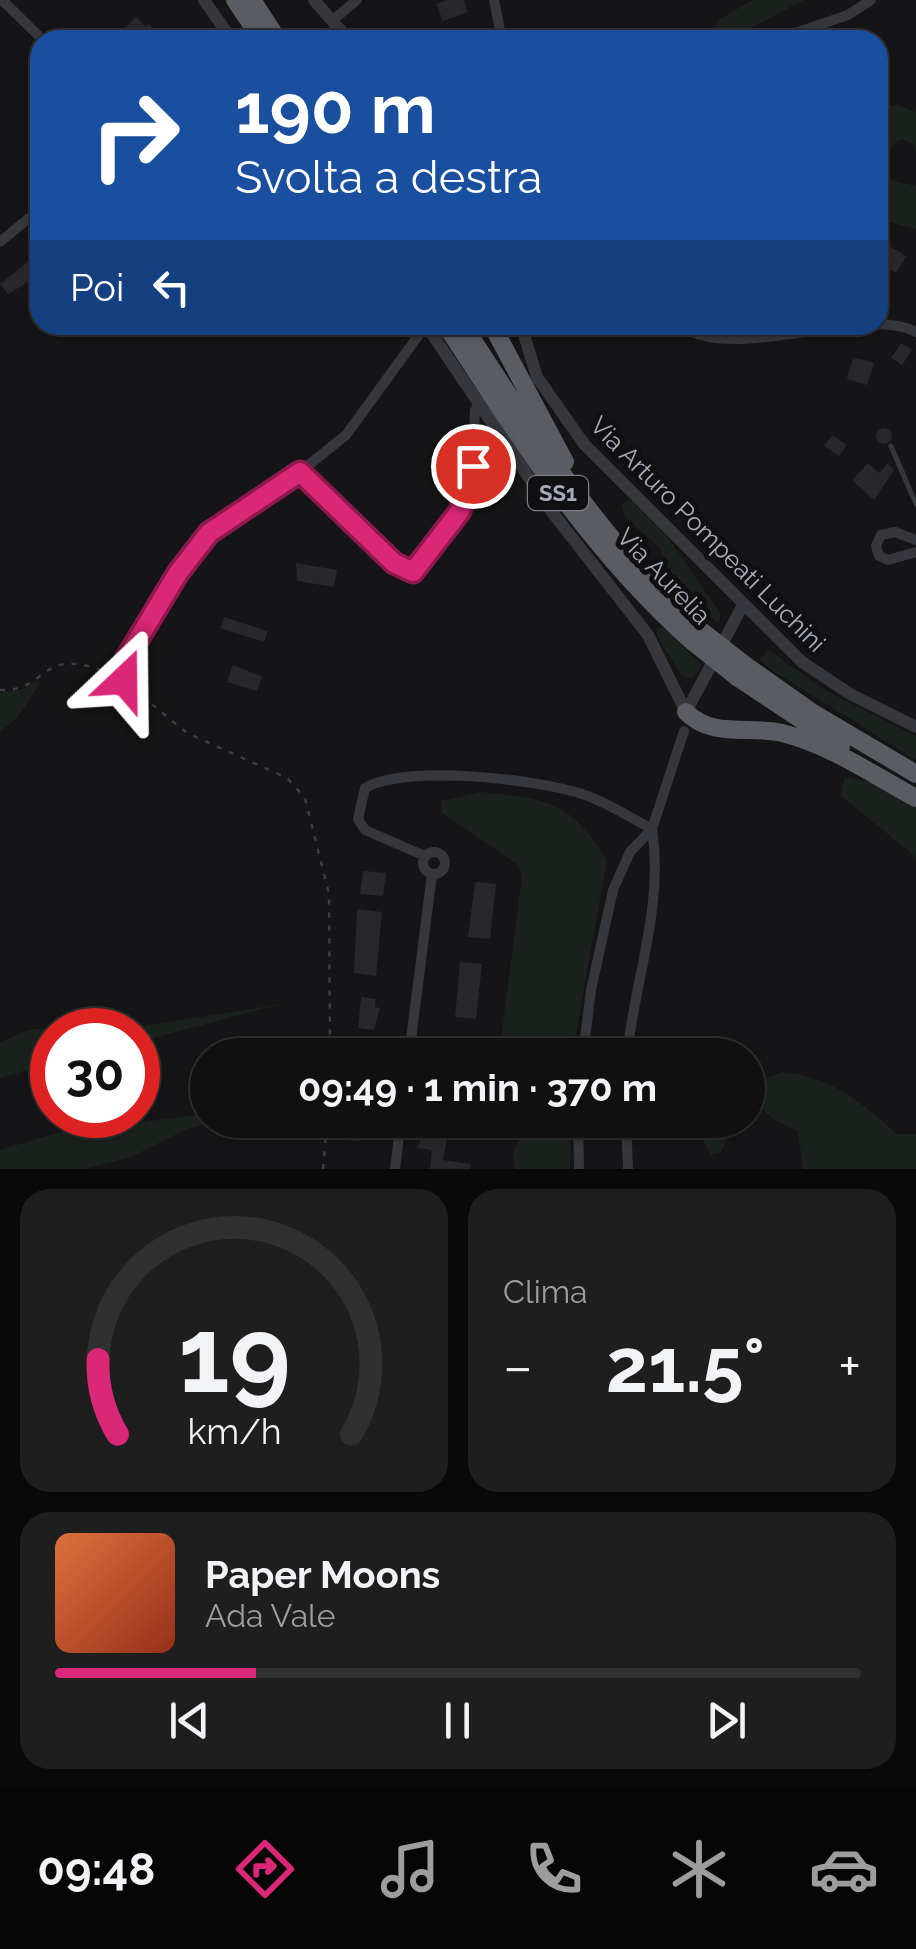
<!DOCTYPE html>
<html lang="it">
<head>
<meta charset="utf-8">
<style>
	body { margin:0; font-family:Raleway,sans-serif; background:#1e1e1f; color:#f1f3f6; height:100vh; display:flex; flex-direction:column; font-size:38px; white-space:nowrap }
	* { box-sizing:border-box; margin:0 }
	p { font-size:32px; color:#9c9d9f }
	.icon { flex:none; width:55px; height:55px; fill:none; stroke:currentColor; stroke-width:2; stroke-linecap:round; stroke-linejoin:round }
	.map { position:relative; height:1169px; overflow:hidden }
	.panel { display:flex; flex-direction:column; gap:20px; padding:20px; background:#090909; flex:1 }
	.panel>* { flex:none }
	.banner { position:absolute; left:30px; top:30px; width:858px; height:305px; border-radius:30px; box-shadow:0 2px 8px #0004,0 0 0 2px #303031; background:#1a4fa0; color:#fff; overflow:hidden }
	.speed { position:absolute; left:30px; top:1008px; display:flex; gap:20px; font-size:50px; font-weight:700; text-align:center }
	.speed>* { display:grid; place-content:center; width:130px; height:130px; border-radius:50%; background:#101011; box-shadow:0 2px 8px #0004,0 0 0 2px #303031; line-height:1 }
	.speed .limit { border:15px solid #d22; background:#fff; color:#111 }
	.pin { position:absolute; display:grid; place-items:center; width:85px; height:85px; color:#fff; margin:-42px; border:5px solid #fff; border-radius:50%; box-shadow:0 2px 10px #0007 }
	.me { position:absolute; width:110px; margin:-55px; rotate:23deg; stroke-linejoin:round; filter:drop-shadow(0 0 8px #0008) }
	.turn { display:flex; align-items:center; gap:35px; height:210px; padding:0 40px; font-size:45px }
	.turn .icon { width:130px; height:130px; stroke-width:2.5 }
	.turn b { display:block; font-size:70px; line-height:85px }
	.then { display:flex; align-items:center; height:95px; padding:0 40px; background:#0003; gap:20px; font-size:38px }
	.big { font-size:75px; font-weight:700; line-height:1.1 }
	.panel .widget { flex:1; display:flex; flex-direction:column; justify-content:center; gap:15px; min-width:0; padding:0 35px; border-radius:30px; background:#1e1e1f }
	.panel .dial { align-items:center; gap:0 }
	.dial svg { height:260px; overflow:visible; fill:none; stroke:#303031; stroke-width:7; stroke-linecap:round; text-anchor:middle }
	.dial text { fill:#f1f3f6; stroke:none }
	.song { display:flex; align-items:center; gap:30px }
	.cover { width:120px; height:120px; border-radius:15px; background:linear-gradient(135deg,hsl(20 70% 55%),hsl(10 70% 35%)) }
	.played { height:10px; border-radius:5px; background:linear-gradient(90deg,#db2777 25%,#303031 25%) }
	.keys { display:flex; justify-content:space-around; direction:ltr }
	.heat { display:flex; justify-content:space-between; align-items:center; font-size:55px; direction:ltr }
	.panel .tiles { flex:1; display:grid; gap:20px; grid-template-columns:1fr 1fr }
	.widget:last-child { grid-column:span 2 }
	.trip { position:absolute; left:190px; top:1038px; width:575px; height:100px; border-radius:50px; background:#101011; box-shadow:0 2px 8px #0004,0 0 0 2px #303031; font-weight:700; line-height:100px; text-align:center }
	.tabs { display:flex; height:160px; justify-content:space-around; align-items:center; background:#060607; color:#9c9d9f }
	.tabs .icon { width:70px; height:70px }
	.tabs .active { color:#db2777 }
	.tabs b { font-size:45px; color:#f1f3f6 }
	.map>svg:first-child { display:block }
	.green { fill:#1b221d }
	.building { fill:#28282b }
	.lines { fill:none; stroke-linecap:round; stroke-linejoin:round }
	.path { stroke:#3c3e43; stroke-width:2.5; stroke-dasharray:5 8; stroke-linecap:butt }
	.service { stroke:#36373c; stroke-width:5 }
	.minor { stroke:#36373c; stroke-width:10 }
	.tertiary { stroke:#36373c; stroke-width:12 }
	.trunk { stroke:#5a5c64; stroke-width:18 }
	.trunk-bridge { stroke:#5a5c64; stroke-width:18 }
	.route-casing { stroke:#8e194d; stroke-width:25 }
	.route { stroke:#db2777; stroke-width:18 }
	.labels { text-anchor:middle; stroke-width:10; stroke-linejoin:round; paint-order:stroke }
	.shield { fill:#101012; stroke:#7a7c86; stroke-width:2.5 }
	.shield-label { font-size:22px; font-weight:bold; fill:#a7abb8 }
	.street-label { font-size:25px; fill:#a7abb8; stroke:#101012 }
</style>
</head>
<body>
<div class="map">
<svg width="916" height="1169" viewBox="0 0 916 1169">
	<rect width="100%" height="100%" fill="#151517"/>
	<path class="green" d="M 753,0 L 804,0 L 728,40 L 711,38 L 718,20 Z
		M 897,105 L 916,112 L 916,152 L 912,143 L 901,139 L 878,155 L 878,108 Z
		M 878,177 L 916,186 L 916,229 L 889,222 L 878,214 Z
		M 629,498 L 669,539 L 721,614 L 718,623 L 673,581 L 659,547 L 625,517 L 622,505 Z
		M 657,628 L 666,628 L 702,666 L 692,679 L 681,675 L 656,634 Z
		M 769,650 L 823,689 L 916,736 L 916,760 L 770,669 L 760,659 Z
		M 35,681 L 40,684 L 17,718 L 0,732 L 0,693 L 23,689 Z
		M 845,777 L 875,783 L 916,806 L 916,857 L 841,796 Z
		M 481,792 C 550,800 568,799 607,860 L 572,1055 L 499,1055 L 522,876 L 517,864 L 442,813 L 441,801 Z
		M 282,1004 L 138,1042 L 138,1030 L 119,1030 Z
		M 48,1028 L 60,1030 L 52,1030 L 52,1063 L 0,1078 L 0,1043 L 27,1030 Z
		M 783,1072 C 832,1077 861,1102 897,1134 L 916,1134 L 916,1169 L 803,1169 L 798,1131 C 771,1119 758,1113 755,1082 Z
		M 207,1114 L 208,1120 L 231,1120 L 189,1128 L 131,1157 L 84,1169 L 0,1169 L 0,1150 L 60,1132 Z
		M 527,1120 L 571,1120 L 570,1169 L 515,1169 L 513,1153 Z
		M 692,1120 L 734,1120 L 721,1153 L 711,1155 Z"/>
	<path class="building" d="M 448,0 L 464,0 L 468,12 L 443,21 L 436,4 Z
		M 136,17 L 146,27 L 148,24 L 165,40 L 127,40 L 120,33 Z
		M 881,241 L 906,256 L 896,273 L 878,262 Z
		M 30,260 L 40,275 L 8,294 L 0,284 Z
		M 901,343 L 912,350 L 902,365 L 891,358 Z
		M 853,357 L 874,363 L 867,385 L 847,379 Z
		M876 436a8 8 0 1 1 16 0a8 8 0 1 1-16 0Z
		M 832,435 L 847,445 L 839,456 L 824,446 Z
		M 868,463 L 879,473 L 888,463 L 894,470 L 874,500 L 852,480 Z
		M 296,563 L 337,570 L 334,587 L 297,581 Z
		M 224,617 L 268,631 L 264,642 L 220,628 Z
		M 233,665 L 262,677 L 257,691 L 227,682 Z
		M 363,871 L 386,873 L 383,896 L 360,894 Z
		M 475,882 L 496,884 L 490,939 L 468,937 Z
		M 357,909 L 382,912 L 376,976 L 354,973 Z
		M 460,962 L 482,964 L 476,1019 L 455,1017 Z
		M 361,997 L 376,999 L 375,1007 L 380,1008 L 374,1030 L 358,1028 Z
		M 435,1039 L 463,1042 L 462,1055 L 434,1055 Z
		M 347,1120 L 369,1120 L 367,1136 L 360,1135 L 359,1141 L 345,1140 Z
		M 428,1124 L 449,1128 L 443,1160 L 470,1164 L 470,1169 L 430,1169 L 432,1150 L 417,1148 Z"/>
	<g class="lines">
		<path class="path" d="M 299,39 L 304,40
			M 132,688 L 187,733 L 287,778 L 305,798 L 329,894 L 330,1055
			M 0,690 C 50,692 38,642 113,675
			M 323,1169 L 327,1120"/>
		<path class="service" d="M 891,446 L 916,504"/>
		<path class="minor" d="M 2,0 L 43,40
			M 494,0 L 502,40
			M 333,20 L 357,0
			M 775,40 L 848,15 L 871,0
			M 0,242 L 40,209
			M 680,325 C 732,365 864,304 916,332
			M 300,472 L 394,563 L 413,572 C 466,510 472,492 475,410 L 479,405
			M 916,540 L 895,532 L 881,535 L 876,546 L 879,556 L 888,560 L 916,552
			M 124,680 L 126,659 L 202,541 L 223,520 L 300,472 L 346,435 L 426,325
			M423 863a11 11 0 1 1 22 0a11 11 0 1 1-22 0Z
			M 425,856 L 365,830 L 358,819 L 365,788 C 407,764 536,779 582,794 C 607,802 629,817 652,829 C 664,907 635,978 627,1055
			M 409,1055 L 432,874
			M 583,1055 L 591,990 L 613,890 L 630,852 L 652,829 L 684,731
			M 578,1120 L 579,1169
			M 626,1120 L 628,1169
			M 395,1169 L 401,1120"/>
		<path class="tertiary" d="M 204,0 L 232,40
			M 314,0 L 349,40
			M 426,325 L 552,512 L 648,635 L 686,712 L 743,605
			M 521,325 L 537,377 L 584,444 L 802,662 L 850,694 L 916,727"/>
		<path class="trunk" d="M 235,0 L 262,40
			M 252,0 L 278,40
			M 446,325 C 519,438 591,552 693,642
			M 463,325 C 533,433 601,543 699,629
			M 492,325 L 565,462
			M 745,665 L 813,713 L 916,774
			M 737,677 L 841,746
			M 686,712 C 713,739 749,725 782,733 C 831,745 873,775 916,798"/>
		<path class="trunk-bridge" d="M 699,629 L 745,665
			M 693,642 L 737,677"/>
	</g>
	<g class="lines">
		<g class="route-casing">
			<path id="route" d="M 124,680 L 126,659 L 178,573 L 209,533 L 300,472 L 394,563 L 413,572 L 460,511 L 473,466"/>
		</g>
		<use href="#route" class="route"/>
	</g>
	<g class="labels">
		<rect class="shield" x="528" y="476" width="60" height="34" rx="8"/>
		<g class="shield-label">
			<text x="558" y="501">SS1</text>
		</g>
		<g class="street-label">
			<text transform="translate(708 534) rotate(45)" y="9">Via Arturo Pompeati Luchini</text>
			<text transform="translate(664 576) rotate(46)" y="9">Via Aurelia</text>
		</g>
	</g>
</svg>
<div class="speed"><div class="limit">30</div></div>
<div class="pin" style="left:473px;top:466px;background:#d93025"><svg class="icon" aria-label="arrive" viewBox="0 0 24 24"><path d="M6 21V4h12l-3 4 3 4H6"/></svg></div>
<svg class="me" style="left:124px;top:680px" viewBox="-20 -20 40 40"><path d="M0-17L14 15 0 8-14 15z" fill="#db2777" stroke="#fff" stroke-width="4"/></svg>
<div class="trip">09:49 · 1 min · 370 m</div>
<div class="banner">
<div class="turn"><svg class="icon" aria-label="right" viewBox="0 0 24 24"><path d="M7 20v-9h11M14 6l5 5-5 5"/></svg><div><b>190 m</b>Svolta a destra</div></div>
<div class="then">Poi<svg class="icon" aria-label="left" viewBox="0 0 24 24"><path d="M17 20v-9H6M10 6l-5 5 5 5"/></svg></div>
</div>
</div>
<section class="panel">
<div class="tiles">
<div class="widget dial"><svg viewBox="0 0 100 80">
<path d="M14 69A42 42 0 1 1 86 69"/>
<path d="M14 69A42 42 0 0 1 8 46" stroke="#db2777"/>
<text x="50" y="56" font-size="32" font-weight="700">19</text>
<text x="50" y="72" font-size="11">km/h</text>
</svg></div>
<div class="widget"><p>Clima</p>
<div class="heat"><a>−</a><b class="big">21.5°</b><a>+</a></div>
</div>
<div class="widget">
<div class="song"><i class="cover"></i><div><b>Paper Moons</b><p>Ada Vale</p></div></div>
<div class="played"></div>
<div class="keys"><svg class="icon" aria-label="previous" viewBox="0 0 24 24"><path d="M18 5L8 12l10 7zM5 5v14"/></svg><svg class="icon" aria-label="pause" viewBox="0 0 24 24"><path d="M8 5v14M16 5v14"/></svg><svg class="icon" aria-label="next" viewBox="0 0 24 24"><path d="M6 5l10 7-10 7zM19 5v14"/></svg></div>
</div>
</div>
</section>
<nav class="tabs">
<b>09:48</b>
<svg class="icon active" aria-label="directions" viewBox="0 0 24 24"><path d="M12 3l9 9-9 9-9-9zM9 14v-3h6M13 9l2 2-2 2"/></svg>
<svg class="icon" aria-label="music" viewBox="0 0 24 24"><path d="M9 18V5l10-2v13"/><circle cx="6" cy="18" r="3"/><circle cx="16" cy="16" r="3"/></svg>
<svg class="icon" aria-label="phone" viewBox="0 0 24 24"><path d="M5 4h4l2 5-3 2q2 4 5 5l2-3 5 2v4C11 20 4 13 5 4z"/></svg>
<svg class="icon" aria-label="climate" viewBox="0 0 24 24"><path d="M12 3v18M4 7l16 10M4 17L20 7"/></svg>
<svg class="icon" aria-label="car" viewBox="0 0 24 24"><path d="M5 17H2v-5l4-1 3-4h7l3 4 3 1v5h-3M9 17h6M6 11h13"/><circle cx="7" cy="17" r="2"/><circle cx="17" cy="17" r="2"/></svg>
</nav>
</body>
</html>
